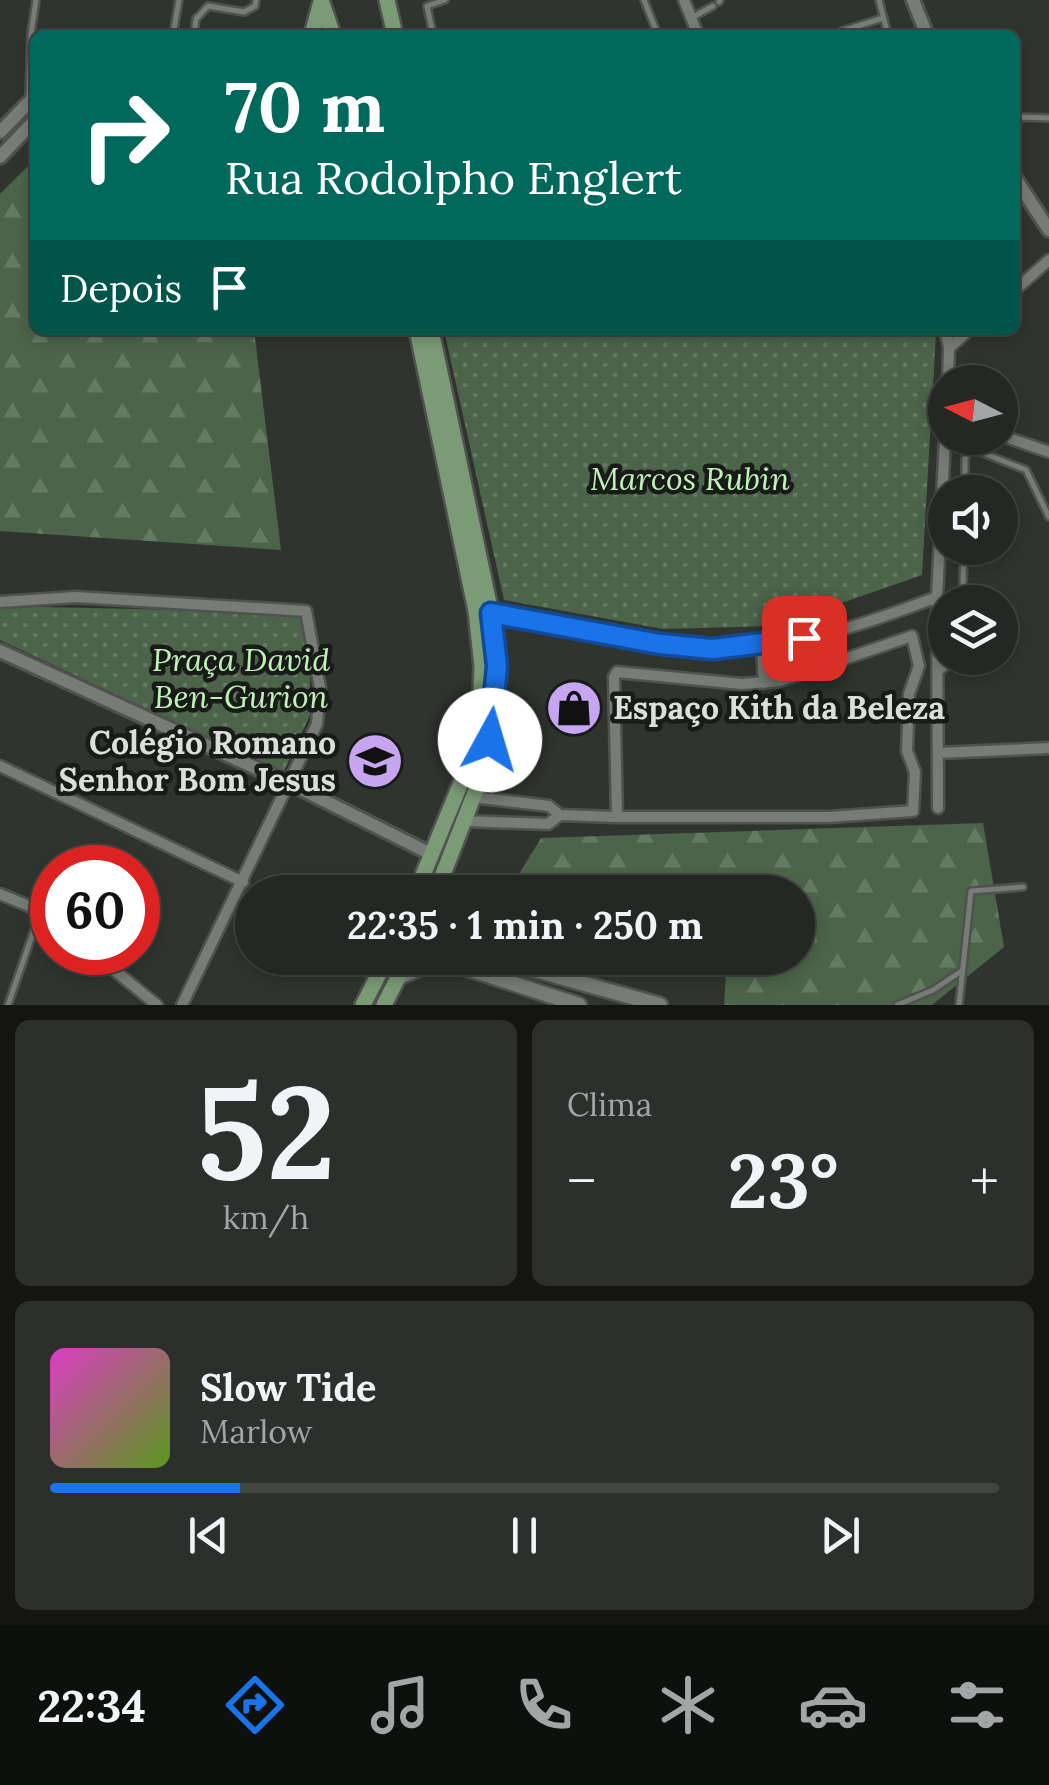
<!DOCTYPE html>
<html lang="pt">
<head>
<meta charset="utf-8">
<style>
	body { margin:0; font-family:Lora,serif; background:#2c2f2b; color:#f1f3f6; height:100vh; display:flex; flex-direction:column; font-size:38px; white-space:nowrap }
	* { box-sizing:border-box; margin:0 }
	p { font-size:32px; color:#a3a5a6 }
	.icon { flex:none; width:55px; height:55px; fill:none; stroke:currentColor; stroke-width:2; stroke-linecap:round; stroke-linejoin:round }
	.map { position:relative; height:1005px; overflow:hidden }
	.sheet { display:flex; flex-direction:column; gap:15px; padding:15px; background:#141513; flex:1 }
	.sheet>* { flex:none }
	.banner { position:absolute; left:30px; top:30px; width:990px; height:305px; border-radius:15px; box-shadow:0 5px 15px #0003,0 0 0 2px #414441; background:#00695c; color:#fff; overflow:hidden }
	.needle { width:65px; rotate:276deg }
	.buttons { position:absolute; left:928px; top:365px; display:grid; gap:20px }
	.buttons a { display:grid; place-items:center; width:90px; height:90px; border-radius:50%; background:#242723; box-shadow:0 5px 15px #0003,0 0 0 2px #414441; font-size:50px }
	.speed { position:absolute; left:30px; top:845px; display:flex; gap:20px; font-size:50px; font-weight:700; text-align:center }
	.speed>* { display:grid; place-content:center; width:130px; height:130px; border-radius:50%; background:#242723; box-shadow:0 5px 15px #0003,0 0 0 2px #414441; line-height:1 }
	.speed .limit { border:15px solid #d22; background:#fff; color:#111 }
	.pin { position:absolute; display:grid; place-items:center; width:85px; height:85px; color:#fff; margin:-42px; border-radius:20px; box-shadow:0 5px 15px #0006 }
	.me { position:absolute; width:110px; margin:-55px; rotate:6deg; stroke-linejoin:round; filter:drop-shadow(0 0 8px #0008) }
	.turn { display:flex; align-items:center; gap:35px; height:210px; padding:0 30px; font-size:45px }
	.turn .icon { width:130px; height:130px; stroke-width:2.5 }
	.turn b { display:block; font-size:70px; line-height:85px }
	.then { display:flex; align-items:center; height:95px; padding:0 30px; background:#0003; gap:20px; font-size:38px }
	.big { font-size:75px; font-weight:800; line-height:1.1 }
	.sheet .card { flex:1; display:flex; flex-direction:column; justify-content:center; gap:15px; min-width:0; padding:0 35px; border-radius:15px; background:#2c2f2b }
	.sheet .dial { align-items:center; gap:0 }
	.dial b { font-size:130px; line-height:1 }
	.song { display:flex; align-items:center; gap:30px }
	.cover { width:120px; height:120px; border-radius:15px; background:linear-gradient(135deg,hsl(310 70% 55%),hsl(90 70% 35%)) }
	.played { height:10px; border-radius:5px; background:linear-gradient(90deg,#1a73e8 20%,#414441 20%) }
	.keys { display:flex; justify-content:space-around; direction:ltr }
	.heat { display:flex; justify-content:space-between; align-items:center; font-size:55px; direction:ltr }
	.sheet .tiles { flex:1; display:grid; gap:15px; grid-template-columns:1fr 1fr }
	.card:last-child { grid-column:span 2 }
	.trip { position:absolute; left:235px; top:875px; width:580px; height:100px; border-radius:50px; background:#242723; box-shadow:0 5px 15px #0003,0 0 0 2px #414441; font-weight:800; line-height:100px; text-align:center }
	.dock { display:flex; height:160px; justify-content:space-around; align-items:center; background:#0e100e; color:#a3a5a6 }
	.dock .icon { width:70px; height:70px }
	.dock .selected { color:#1a73e8 }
	.dock b { font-size:45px; color:#f1f3f6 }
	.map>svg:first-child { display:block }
	.forest { fill:url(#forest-firs) }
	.park { fill:url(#park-dots) }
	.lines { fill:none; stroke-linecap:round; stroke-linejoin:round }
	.service-casing { stroke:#4f524e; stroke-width:10 }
	.minor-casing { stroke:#4f524e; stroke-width:15 }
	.tertiary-casing { stroke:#4f524e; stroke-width:18 }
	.secondary-casing { stroke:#4f524e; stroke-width:19 }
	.primary-casing { stroke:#4f524e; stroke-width:20 }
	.service { stroke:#777c76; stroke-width:5 }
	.minor { stroke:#777c76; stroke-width:10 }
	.tertiary { stroke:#777c76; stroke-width:12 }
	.secondary { stroke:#777c76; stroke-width:14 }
	.primary { stroke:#7b9b77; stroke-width:15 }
	.route-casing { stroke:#114b97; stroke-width:25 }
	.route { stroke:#1a73e8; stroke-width:18 }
	.labels { text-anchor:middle; stroke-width:9; stroke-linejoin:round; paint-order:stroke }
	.park-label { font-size:32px; font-style:italic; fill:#bff1b9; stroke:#191b19 }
	.poi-label { font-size:32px; font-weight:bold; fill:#dbdeda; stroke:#191b19; text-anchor:start }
</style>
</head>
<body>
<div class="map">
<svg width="1049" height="1005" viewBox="0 0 1049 1005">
	<defs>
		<pattern id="forest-firs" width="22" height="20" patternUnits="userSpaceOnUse" patternTransform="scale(2.5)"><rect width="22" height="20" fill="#4c6449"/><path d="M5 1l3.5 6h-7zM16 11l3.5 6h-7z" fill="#657a63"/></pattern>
		<pattern id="park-dots" width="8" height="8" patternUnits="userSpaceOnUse" patternTransform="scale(2.5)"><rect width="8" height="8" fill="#4c6449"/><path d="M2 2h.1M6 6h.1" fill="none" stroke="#657a63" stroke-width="1.8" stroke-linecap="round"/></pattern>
	</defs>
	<rect width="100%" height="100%" fill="#30342f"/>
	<path class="forest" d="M 35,159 L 35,330 L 254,330 L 281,550 L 0,531 L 0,194 Z
		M 983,823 L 1004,947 L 932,1005 L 724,1005 L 727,958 L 798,958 L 798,892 L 731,892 L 731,882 L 519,874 L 541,838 Z"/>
	<path class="park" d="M 444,330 L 934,330 L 936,333 L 922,575 L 776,626 L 663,629 L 504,600 Z
		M 0,606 L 310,613 L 310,715 L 283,773 L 0,640 Z"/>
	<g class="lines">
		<g class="service-casing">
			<path id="service" d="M 644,0 L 658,35
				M 879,0 L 888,35
				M 719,2 L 720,0
				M 693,17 L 713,6
				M 842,31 L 883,18
				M 173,35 L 179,0
				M 194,35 L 196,19 L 208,6 L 244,12 L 255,6 L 256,0
				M 433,35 L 427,6 L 445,0
				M 35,47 L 31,34 L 36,0
				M 29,96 L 31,34
				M 1015,117 L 1049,118
				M 965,492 L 965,459 L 969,451 L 978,451 L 1026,470 L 1049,517
				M 964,548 L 963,586 L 970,602
				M 939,673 L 957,658
				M 8,1005 L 40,913
				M 897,1005 L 933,990 L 960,972
				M 959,1005 L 971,891 L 1023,887"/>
		</g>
		<g class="minor-casing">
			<path id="minor" d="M 684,0 L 698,35
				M 1015,290 L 1049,260
				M 945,330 L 949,348 L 948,382
				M 949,348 L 969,330
				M 1000,435 L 1049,452
				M 0,602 L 76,597 L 306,611 L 320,688 L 317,724 L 182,1005
				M 491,613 C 563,626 639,648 713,649 C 791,650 866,624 937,597
				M 777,644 L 780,681
				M 762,646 L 764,683
				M 938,753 L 1049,748
				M 0,766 L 243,882
				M 938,808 L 937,597 L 945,438
				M 560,815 L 617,817 L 614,677 L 617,672 L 742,684 L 780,681 L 912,636 L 919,666 L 909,694 L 907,751 L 915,772 L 913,811 L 829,817 L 617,817
				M 464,821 L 548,824 L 560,815 L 549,806 L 473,797
				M 0,894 L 41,911 L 52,920
				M 92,952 L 157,1005"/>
		</g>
		<g class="tertiary-casing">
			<path id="tertiary" d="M 913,0 L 927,35
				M 0,132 L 35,96
				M 0,157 L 35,120
				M 1015,178 L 1049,230
				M 0,651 L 291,784 L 431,854"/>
		</g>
		<g class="secondary-casing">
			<path id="secondary" d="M 435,958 L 579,1005
				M 492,958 L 660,1005
				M 397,978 L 439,960"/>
		</g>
		<g class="primary-casing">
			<path id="primary" d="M 321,0 L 333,35
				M 387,0 L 395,35
				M 312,35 L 320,5
				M 431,330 L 491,613 L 497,666 L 495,714 L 485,767 L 436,892
				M 416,892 L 472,756 L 480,712 L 482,667 L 476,611 L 417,330
				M 363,1005 L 387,958
				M 384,1005 L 408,958"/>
		</g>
		<use href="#service" class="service"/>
		<use href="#minor" class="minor"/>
		<use href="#tertiary" class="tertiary"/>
		<use href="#secondary" class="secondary"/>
		<use href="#primary" class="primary"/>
	</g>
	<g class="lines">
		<g class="route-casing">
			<path id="route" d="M 490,740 L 497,666 L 491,613 L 660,644 L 713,649 L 804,638"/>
		</g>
		<use href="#route" class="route"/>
	</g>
	<defs>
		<g id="shop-disc" transform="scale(2.875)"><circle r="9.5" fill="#c6a6f0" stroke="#191b19"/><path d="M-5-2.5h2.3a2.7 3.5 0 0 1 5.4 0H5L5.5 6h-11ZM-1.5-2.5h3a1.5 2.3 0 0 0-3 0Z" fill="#111"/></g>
		<g id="school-disc" transform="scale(2.875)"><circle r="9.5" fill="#c6a6f0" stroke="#191b19"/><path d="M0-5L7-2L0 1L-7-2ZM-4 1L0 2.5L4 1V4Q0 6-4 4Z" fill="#111"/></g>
	</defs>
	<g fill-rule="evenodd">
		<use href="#shop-disc" x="574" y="708"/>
		<use href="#school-disc" x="375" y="761"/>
	</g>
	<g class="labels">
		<g class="park-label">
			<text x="690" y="490">Marcos Rubin</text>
			<text x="241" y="671">Praça David<tspan x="241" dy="37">Ben-Gurion</tspan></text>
		</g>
		<g class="poi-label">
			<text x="613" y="719">Espaço Kith da Beleza</text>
			<text x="336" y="754" text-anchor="end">Colégio Romano<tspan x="336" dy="37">Senhor Bom Jesus</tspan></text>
		</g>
	</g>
</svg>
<div class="buttons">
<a><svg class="needle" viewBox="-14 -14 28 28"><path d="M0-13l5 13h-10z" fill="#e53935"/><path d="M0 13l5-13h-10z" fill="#a3a5a6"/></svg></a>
<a><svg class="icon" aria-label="sound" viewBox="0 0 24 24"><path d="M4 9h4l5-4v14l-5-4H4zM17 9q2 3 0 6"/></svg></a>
<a><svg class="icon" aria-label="layers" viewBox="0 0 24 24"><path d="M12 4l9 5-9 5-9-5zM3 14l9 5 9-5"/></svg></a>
</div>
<div class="speed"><div class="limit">60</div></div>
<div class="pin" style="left:804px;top:638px;background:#d93025"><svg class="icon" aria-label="arrive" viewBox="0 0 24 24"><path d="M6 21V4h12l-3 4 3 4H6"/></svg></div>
<svg class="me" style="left:490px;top:740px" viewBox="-20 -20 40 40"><circle r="19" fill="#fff"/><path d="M0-13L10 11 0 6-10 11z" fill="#1a73e8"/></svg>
<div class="trip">22:35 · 1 min · 250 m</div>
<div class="banner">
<div class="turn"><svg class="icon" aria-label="right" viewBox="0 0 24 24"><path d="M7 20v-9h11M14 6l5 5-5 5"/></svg><div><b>70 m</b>Rua Rodolpho Englert</div></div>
<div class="then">Depois<svg class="icon" aria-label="arrive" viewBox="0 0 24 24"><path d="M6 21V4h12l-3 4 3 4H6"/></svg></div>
</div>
</div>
<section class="sheet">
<div class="tiles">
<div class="card dial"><b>52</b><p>km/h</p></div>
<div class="card"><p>Clima</p>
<div class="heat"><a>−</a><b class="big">23°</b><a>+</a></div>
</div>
<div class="card">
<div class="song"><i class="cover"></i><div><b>Slow Tide</b><p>Marlow</p></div></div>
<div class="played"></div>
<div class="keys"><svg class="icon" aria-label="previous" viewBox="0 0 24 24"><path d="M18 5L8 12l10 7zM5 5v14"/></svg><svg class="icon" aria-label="pause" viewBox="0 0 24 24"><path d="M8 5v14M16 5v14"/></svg><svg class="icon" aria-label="next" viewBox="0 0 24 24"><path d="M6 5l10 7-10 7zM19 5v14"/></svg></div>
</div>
</div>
</section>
<nav class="dock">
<b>22:34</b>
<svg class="icon selected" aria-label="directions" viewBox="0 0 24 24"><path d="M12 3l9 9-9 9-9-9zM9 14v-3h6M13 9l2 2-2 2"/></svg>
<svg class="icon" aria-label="music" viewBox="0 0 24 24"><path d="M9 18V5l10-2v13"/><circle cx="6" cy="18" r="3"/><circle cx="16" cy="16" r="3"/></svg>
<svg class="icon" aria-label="phone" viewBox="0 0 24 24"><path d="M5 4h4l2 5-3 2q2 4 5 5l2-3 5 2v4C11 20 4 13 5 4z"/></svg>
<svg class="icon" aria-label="climate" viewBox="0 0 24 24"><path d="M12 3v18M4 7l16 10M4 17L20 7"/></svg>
<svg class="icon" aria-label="car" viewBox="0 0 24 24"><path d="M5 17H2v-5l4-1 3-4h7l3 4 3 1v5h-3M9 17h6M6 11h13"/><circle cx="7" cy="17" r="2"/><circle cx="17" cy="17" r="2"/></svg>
<svg class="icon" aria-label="filters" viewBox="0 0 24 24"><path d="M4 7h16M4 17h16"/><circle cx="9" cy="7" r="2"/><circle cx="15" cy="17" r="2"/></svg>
</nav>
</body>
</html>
